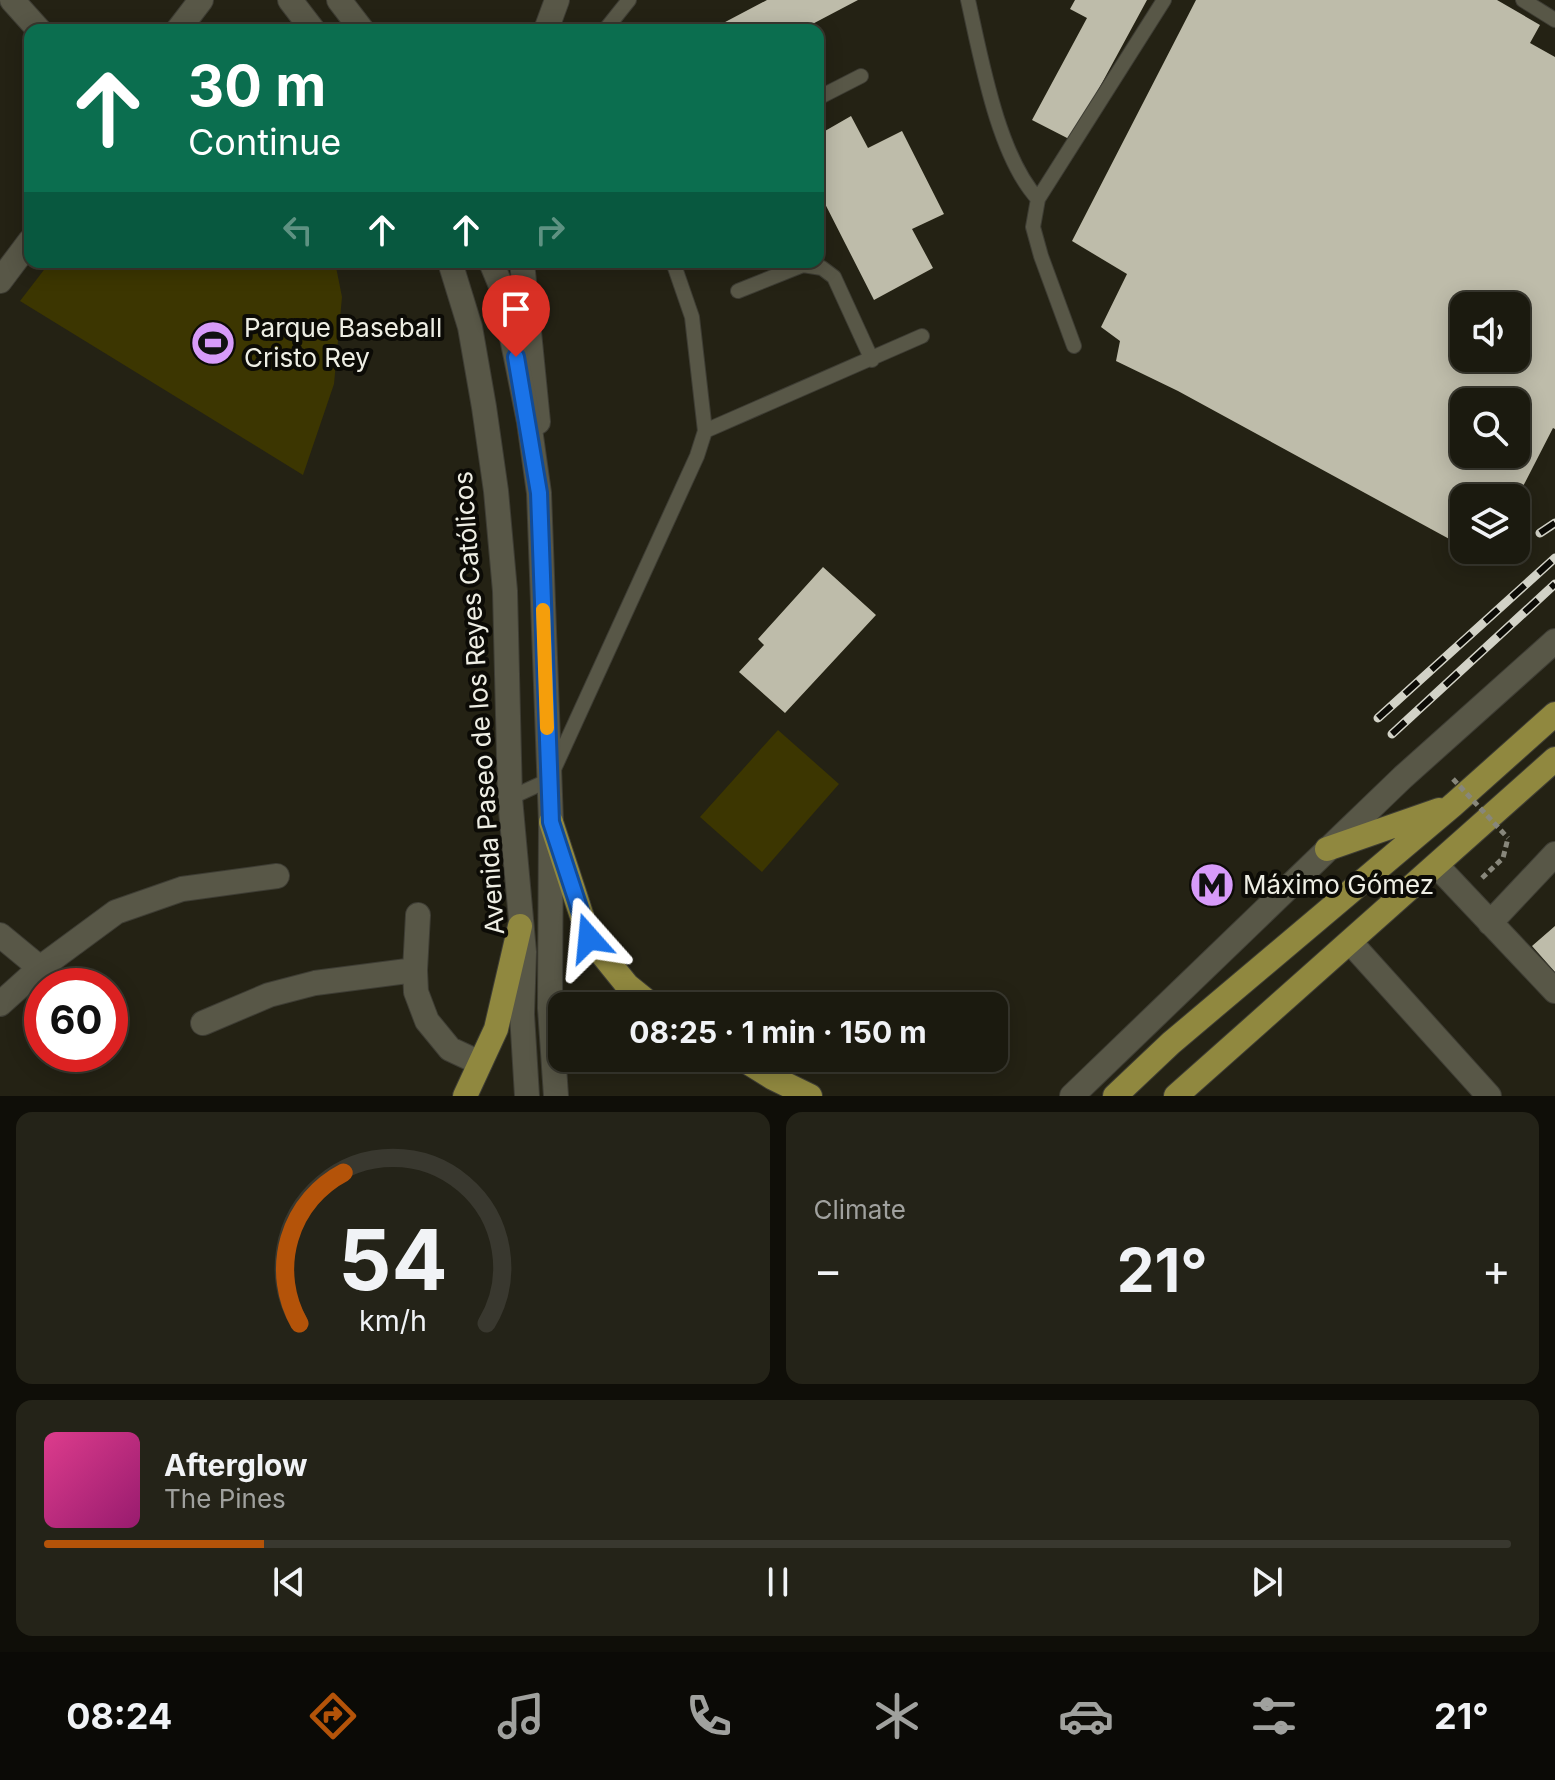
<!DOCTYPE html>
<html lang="en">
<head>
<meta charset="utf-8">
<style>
	body { margin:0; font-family:Inter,sans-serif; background:#242318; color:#f1f3f6; height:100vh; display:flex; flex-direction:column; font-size:30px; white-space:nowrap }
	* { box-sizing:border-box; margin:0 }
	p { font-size:26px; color:#a0a19e }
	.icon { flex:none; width:44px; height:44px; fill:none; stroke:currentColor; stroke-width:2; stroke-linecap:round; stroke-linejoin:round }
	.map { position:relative; height:1096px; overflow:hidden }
	.sheet { display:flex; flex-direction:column; gap:16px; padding:16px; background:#0f0e08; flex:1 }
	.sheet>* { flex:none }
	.top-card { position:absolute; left:24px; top:24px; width:800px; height:244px; border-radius:16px; box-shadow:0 4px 20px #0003,0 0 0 2px #39382f; background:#0b6e4f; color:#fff; overflow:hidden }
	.tools { position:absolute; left:1450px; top:292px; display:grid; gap:16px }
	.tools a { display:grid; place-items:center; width:80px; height:80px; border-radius:16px; background:#1b1a0f; box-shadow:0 4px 20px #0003,0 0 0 2px #39382f; font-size:40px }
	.speed { position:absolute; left:24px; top:968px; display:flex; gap:16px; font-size:40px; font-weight:700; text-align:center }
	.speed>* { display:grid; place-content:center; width:104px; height:104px; border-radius:50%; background:#1b1a0f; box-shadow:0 4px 20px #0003,0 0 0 2px #39382f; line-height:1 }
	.speed .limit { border:12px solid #d22; background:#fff; color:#111 }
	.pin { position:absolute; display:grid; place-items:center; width:68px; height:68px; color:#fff; margin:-82px -34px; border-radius:50% 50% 50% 0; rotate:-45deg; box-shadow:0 0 8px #0007 }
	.pin .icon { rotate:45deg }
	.me { position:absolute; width:88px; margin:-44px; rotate:342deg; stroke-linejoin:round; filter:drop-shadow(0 0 6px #0008) }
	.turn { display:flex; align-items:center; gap:28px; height:168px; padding:0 32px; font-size:36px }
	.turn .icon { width:104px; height:104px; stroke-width:2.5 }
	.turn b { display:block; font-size:56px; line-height:68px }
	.lanes { display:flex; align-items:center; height:76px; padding:0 32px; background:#0003; justify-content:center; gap:40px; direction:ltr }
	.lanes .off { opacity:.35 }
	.big { font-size:60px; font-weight:700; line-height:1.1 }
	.sheet .tile { flex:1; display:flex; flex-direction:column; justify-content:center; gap:12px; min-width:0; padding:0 28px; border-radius:16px; background:#242318 }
	.sheet .dial { align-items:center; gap:0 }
	.dial svg { height:208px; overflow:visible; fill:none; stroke:#39382f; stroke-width:7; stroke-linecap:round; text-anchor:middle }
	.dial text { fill:#f1f3f6; stroke:none }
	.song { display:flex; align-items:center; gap:24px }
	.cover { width:96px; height:96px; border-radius:12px; background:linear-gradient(135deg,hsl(330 70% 55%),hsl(320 70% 35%)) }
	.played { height:8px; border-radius:4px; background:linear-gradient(90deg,#b45309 15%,#39382f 15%) }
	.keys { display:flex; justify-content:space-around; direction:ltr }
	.heat { display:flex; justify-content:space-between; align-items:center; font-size:44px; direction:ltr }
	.sheet .tiles { flex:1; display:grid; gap:16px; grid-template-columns:1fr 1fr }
	.tile:last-child { grid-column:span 2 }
	.trip { position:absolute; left:548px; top:992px; width:460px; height:80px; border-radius:16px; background:#1b1a0f; box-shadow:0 4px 20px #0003,0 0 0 2px #39382f; font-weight:700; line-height:80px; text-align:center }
	.dock { display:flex; height:128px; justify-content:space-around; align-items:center; background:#0b0a06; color:#a0a19e }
	.dock .icon { width:56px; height:56px }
	.dock .selected { color:#b45309 }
	.dock b { font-size:36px; color:#f1f3f6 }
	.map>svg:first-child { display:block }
	.green { fill:#3c3601 }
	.building { fill:#bebcaa; fill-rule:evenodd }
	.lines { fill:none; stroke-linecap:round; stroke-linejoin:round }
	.service-casing { stroke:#3e3d34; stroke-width:16 }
	.minor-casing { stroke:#3e3d34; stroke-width:26 }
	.secondary-casing { stroke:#3e3d34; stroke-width:26 }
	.primary-casing { stroke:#3e3d34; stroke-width:26 }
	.path { stroke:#88877b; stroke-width:5; stroke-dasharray:6 4; stroke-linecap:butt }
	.service { stroke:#585747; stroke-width:14 }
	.minor { stroke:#585747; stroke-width:24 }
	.secondary { stroke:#585747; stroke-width:24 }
	.primary { stroke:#90883f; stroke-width:24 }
	.rail-casing { stroke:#d2d2c7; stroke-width:9 }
	.rail { stroke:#0c0b06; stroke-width:6; stroke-dasharray:18; stroke-linecap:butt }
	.path-bridge { stroke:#88877b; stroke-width:5; stroke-dasharray:6 4; stroke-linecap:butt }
	.route-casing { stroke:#114b97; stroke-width:20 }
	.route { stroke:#1a73e8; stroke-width:14 }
	.slow { stroke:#f59e0b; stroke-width:14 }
	.labels { text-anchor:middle; stroke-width:8; stroke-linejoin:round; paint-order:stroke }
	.poi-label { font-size:26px; fill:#eeeee4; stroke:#0c0b06; text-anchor:start }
	.street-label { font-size:26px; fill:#eeeee4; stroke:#0c0b06 }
</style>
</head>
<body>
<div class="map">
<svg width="1555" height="1096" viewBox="0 0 1555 1096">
	<rect width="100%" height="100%" fill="#242214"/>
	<path class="green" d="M 50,262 L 335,262 L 342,297 L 334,384 L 303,475 L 20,301 Z
		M 778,730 L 839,784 L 762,872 L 700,817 Z"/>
	<path class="building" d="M 767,0 L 858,0 L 801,30 L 710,30 Z
		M 1075,0 L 1147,0 L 1071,140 L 1032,120 L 1087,18 L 1070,9 Z
		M 1196,0 L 1497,0 L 1540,25 L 1530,43 L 1555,57 L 1555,429 L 1553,428 L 1517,498 L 1464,498 L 1464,547 L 1178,391 L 1116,361 L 1120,341 L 1101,327 L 1127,274 L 1072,241 ZM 1464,306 L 1516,306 L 1516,358 L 1464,358 ZM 1464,402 L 1516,402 L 1516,454 L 1464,454 Z
		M 851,116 L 868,148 L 902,131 L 944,214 L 912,229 L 933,268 L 874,300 L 818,190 L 818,135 Z
		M 823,567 L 876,615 L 785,713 L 739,672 L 764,645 L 758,639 Z
		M 1555,926 L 1555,972 L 1532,946 Z"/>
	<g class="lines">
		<g class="service-casing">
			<path id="service" d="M 968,0 C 981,58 998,156 1038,199
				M 1523,0 L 1555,20
				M 605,30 L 629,0
				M 818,98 L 861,76
				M 738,291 L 803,265 L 822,268 L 834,277 L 872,360
				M 1074,346 L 1041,256 L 1033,227 L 1038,199 L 1164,0
				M 705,431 L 922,336
				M 510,798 L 549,780 L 697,456 L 705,431 L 692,317 L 673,262"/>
		</g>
		<g class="minor-casing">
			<path id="minor" d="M 12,0 L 39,30
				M 178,30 L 201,0
				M 546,30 L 557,0
				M 522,262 L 538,422
				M 0,281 L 30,241
				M 1437,866 L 1555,991
				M 418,915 L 415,970 L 416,992 L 427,1021 L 450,1049 L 480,1063
				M 1490,923 L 1555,854
				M 0,935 L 40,968
				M 1351,943 L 1489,1096
				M 0,1004 L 40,968 L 116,912 L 182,889 L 277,876
				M 203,1023 L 269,995 L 315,983 L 415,970
				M 1072,1096 L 1403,777 L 1555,641"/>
		</g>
		<g class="secondary-casing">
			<path id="secondary" d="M 290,0 L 313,30
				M 339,0 L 362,30
				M 450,262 L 470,327 L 484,407 L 496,491 L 505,591 L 510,798 L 524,952 L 522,1014 L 527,1096
				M 491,262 L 501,286 L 516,357 L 529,422 L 539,493 L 551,822 L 550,1008 L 556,1096"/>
		</g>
		<g class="primary-casing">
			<path id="primary" d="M 551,822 L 589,938 L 627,985 L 653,1006
				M 1327,849 L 1439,810
				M 741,1058 L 773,1078 L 810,1096
				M 465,1096 L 496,1029 L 520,926
				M 1115,1096 L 1171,1043 L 1453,805 L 1555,714
				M 1176,1096 L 1555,759"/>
		</g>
		<path class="path" d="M 1482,878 L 1503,858 L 1508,838"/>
		<use href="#service" class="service"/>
		<use href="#minor" class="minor"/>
		<use href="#secondary" class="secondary"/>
		<use href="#primary" class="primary"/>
		<g class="rail-casing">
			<path id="rail" d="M 1540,533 L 1555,523
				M 1378,718 L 1555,558
				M 1392,734 L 1555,584"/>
		</g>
		<use href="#rail" class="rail"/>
		<path class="path-bridge" d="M 1453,779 L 1508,838"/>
	</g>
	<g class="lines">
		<g class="route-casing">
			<path id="route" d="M 516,357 L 539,493 L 551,822 L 589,938"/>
		</g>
		<use href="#route" class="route"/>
		<path class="slow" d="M 543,610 L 547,728"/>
	</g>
	<defs>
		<g id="stadium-disc" transform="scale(2.3)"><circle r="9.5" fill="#d79bf9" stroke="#0c0b06"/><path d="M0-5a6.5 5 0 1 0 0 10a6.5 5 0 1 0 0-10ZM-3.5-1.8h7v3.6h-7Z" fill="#111"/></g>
		<g id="metro-disc" transform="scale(2.3)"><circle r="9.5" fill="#d79bf9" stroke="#0c0b06"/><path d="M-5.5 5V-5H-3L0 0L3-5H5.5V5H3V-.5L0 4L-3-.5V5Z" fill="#111"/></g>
	</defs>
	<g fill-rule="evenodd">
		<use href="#stadium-disc" x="213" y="343"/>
		<use href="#metro-disc" x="1212" y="885"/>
	</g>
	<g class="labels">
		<g class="poi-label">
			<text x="244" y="337">Parque Baseball<tspan x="244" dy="30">Cristo Rey</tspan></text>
			<text x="1243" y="894">Máximo Gómez</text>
		</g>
		<g class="street-label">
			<text transform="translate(479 703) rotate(-94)" y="9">Avenida Paseo de los Reyes Católicos</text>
		</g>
	</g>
</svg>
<div class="tools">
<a><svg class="icon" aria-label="sound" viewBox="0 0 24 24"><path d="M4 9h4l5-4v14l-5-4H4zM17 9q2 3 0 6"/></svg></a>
<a><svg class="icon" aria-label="search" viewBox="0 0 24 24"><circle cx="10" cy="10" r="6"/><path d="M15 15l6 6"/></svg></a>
<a><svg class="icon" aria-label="layers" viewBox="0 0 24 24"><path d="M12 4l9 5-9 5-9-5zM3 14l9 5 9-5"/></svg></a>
</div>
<div class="speed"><div class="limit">60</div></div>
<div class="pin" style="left:516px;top:357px;background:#d93025"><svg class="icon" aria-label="arrive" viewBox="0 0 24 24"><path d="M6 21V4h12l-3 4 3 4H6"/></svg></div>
<svg class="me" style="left:589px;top:938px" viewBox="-20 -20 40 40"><path d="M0-17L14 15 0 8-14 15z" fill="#1a73e8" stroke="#fff" stroke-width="4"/></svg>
<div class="trip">08:25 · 1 min · 150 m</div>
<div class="top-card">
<div class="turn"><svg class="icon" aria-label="ahead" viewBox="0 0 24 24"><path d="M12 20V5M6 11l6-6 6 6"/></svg><div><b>30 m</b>Continue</div></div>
<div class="lanes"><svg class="icon off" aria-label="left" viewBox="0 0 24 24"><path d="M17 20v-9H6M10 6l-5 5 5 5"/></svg><svg class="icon" aria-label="ahead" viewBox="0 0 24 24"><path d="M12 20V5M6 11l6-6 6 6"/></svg><svg class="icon" aria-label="ahead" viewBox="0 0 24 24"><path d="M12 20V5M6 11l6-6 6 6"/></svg><svg class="icon off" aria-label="right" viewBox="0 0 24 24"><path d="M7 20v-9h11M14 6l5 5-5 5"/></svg></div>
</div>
</div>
<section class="sheet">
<div class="tiles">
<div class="tile dial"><svg viewBox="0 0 100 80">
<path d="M14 69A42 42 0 1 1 86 69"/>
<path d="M14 69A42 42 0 0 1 31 11" stroke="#b45309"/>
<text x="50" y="56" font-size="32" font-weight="700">54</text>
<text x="50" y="72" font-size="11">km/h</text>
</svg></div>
<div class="tile"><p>Climate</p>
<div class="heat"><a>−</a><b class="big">21°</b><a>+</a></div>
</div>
<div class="tile">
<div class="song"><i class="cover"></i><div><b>Afterglow</b><p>The Pines</p></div></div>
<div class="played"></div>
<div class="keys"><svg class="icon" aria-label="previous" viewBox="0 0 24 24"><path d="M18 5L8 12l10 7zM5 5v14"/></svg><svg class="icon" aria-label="pause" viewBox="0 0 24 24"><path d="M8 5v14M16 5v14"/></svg><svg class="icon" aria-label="next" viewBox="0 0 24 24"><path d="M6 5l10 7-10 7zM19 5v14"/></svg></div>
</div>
</div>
</section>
<nav class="dock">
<b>08:24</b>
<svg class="icon selected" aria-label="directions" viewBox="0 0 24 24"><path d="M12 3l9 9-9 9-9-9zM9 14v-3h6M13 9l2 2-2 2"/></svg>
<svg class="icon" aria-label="music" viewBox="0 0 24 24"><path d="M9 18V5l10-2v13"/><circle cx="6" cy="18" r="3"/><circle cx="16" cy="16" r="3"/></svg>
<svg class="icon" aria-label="phone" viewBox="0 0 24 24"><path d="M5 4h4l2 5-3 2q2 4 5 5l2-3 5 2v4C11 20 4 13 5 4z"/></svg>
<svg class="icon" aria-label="climate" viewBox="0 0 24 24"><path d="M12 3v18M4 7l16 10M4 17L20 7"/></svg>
<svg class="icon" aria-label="car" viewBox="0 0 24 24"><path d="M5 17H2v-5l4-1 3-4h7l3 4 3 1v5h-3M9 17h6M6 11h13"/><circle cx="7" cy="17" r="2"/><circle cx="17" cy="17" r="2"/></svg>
<svg class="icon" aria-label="filters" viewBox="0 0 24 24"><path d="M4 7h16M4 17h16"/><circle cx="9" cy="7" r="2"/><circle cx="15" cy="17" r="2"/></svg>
<b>21°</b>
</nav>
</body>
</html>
